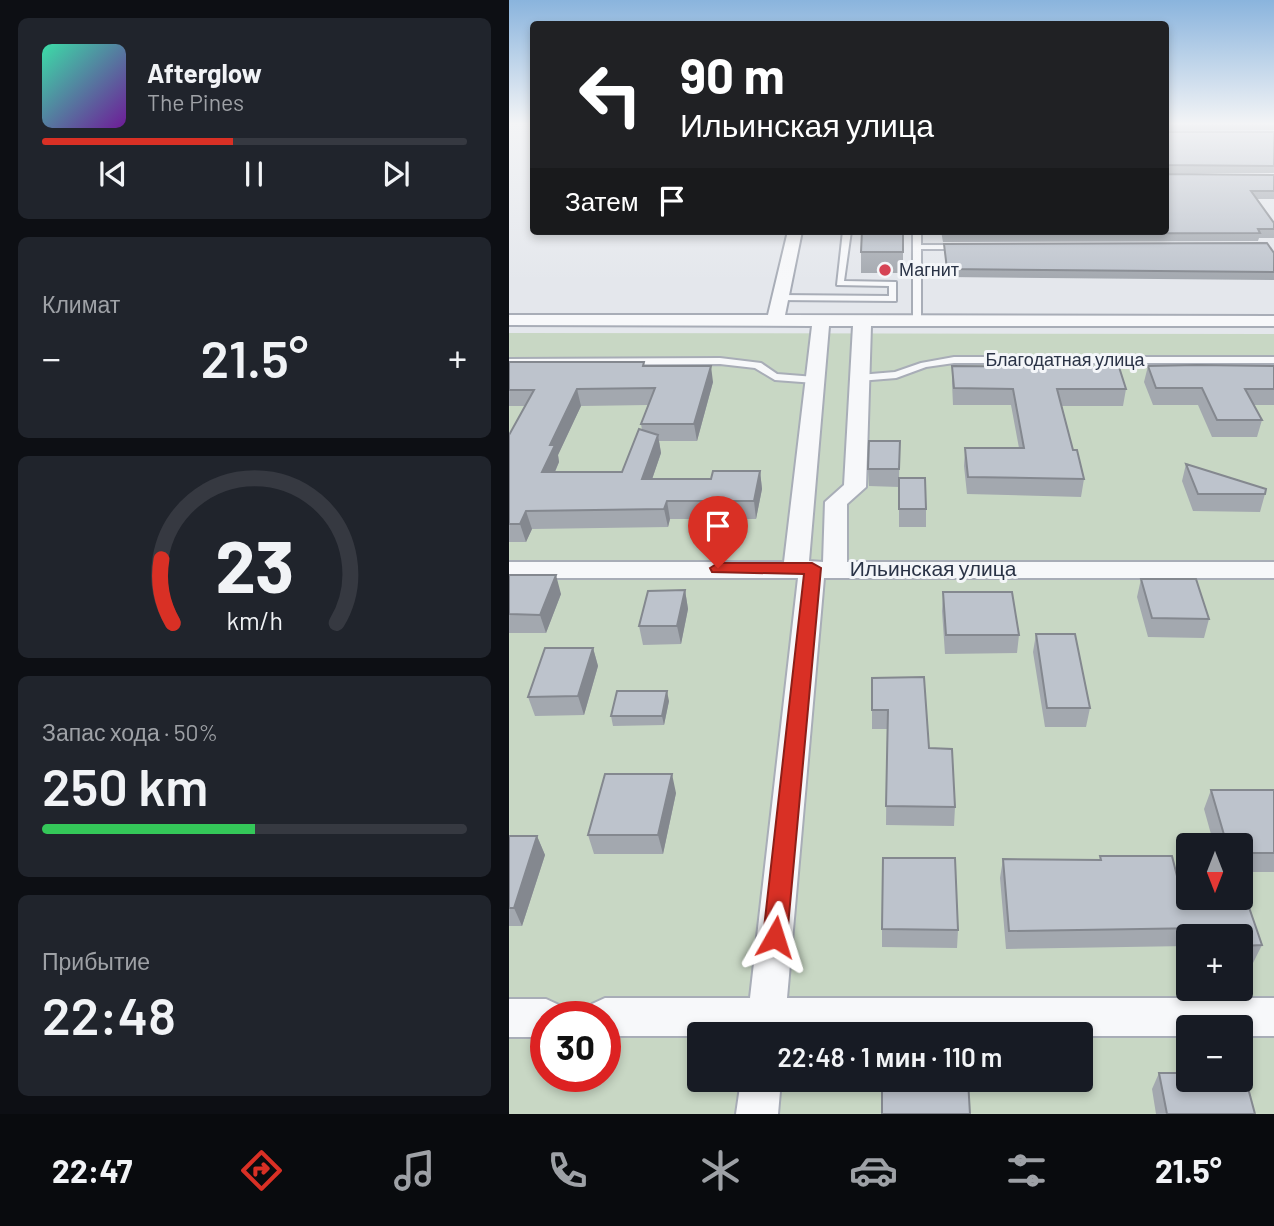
<!DOCTYPE html>
<html lang="ru">
<head>
<meta charset="utf-8">
<style>
	body { margin:0; font-family:Barlow,sans-serif; background:#20242c; color:#f1f3f6; height:100vh; display:flex; flex-direction:column; font-size:26px; white-space:nowrap }
	* { box-sizing:border-box; margin:0 }
	p { font-size:23px; color:#9ea1a6 }
	.icon { flex:none; width:38px; height:38px; fill:none; stroke:currentColor; stroke-width:2; stroke-linecap:round; stroke-linejoin:round }
	.map { position:relative; flex:1; overflow:hidden }
	.details { display:flex; flex-direction:column; gap:18px; padding:18px; background:#0d0f14; width:509px }
	.details>* { flex:none }
	.hud { position:absolute; left:21px; top:21px; width:639px; height:214px; border-radius:7px; box-shadow:0 4px 10px #0003; background:#202124; color:#fff; overflow:hidden }
	.needle { width:46px; rotate:180deg }
	.controls { position:absolute; left:667px; top:833px; display:grid; gap:14px }
	.controls a { display:grid; place-items:center; width:77px; height:77px; border-radius:7px; background:#171b24; box-shadow:0 4px 10px #0003; font-size:35px }
	.speed { position:absolute; left:21px; top:1001px; display:flex; gap:14px; font-size:35px; font-weight:700; text-align:center }
	.speed>* { display:grid; place-content:center; width:91px; height:91px; border-radius:50%; background:#171b24; box-shadow:0 4px 10px #0003; line-height:1 }
	.speed .limit { border:10px solid #d22; background:#fff; color:#111 }
	.pin { position:absolute; display:grid; place-items:center; width:60px; height:60px; color:#fff; margin:-72px -30px; border-radius:50% 50% 50% 0; rotate:-45deg; box-shadow:0 0 7px #0007 }
	.pin .icon { rotate:45deg }
	.me { position:absolute; width:77px; margin:-38px; rotate:6deg; stroke-linejoin:round; filter:drop-shadow(0 0 5px #0008) }
	.turn { display:flex; align-items:center; gap:24px; height:147px; padding:0 35px; font-size:32px }
	.turn .icon { width:91px; height:91px; stroke-width:2.5 }
	.turn b { display:block; font-size:49px; line-height:60px }
	.then { display:flex; align-items:center; height:66px; padding:0 35px; background:#0003; gap:14px; font-size:26px }
	.big { font-size:52px; font-weight:600; line-height:1.1 }
	.details .widget { flex:1; display:flex; flex-direction:column; justify-content:center; gap:10px; min-width:0; padding:0 24px; border-radius:10px; background:#20242c }
	.details .dial { align-items:center; gap:0 }
	.dial svg { height:182px; overflow:visible; fill:none; stroke:#363941; stroke-width:7; stroke-linecap:round; text-anchor:middle }
	.dial text { fill:#f1f3f6; stroke:none }
	.song { display:flex; align-items:center; gap:21px }
	.cover { width:84px; height:84px; border-radius:10px; background:linear-gradient(135deg,hsl(160 70% 55%),hsl(280 70% 35%)) }
	.played { height:7px; border-radius:4px; background:linear-gradient(90deg,#d93025 45%,#363941 45%) }
	.keys { display:flex; justify-content:space-around; direction:ltr }
	.heat { display:flex; justify-content:space-between; align-items:center; font-size:38px; direction:ltr }
	.charge { height:10px; border-radius:5px; background:linear-gradient(90deg,#34c759 50%,#363941 0) }
	.trip { position:absolute; left:178px; top:1022px; width:406px; height:70px; border-radius:7px; background:#171b24; box-shadow:0 4px 10px #0003; font-weight:600; line-height:70px; text-align:center }
	.menu { display:flex; height:112px; justify-content:space-around; align-items:center; background:#090b0e; color:#9ea1a6 }
	.menu .icon { width:49px; height:49px }
	.menu .current { color:#d93025 }
	.menu b { font-size:32px; color:#f1f3f6 }
	main { display:flex; flex:1; min-height:0 }
	.map>svg:first-child { display:block }
	.green { fill:#c8d7c4; fill-rule:evenodd }
	.lines { fill:none; stroke-linecap:round; stroke-linejoin:round }
	.service-casing { stroke:#a8adb7; stroke-width:4 }
	.minor-casing { stroke:#a8adb7; stroke-width:4 }
	.service { fill:#f7f8fa; fill-rule:evenodd }
	.minor { fill:#f7f8fa; fill-rule:evenodd }
	.wall { fill:#a3a8af; fill-rule:evenodd }
	.shaded-wall { fill:#84888f }
	.building { fill:#bdc3cc; stroke:#84888f; stroke-width:2 }
	.route { fill:#d93025; stroke:#8d1f18; stroke-width:2 }
	.poi-dot { fill:#d64455; stroke:#f4f6f9; stroke-width:2.5 }
	.labels { text-anchor:middle; stroke-width:6; stroke-linejoin:round; paint-order:stroke }
	.far-poi-label { font-size:18px; fill:#2a3346; stroke:#f4f6f9; text-anchor:start }
	.far-street-label { font-size:18px; fill:#2a3346; stroke:#f4f6f9 }
	.street-label { font-size:21px; fill:#2a3346; stroke:#f4f6f9 }
</style>
</head>
<body>
<main>
<section class="details">
<div class="widget">
<div class="song"><i class="cover"></i><div><b>Afterglow</b><p>The Pines</p></div></div>
<div class="played"></div>
<div class="keys"><svg class="icon" aria-label="previous" viewBox="0 0 24 24"><path d="M18 5L8 12l10 7zM5 5v14"/></svg><svg class="icon" aria-label="pause" viewBox="0 0 24 24"><path d="M8 5v14M16 5v14"/></svg><svg class="icon" aria-label="next" viewBox="0 0 24 24"><path d="M6 5l10 7-10 7zM19 5v14"/></svg></div>
</div>
<div class="widget"><p>Климат</p>
<div class="heat"><a>−</a><b class="big">21.5°</b><a>+</a></div>
</div>
<div class="widget dial"><svg viewBox="0 0 100 80">
<path d="M14 69A42 42 0 1 1 86 69"/>
<path d="M14 69A42 42 0 0 1 9 41" stroke="#d93025"/>
<text x="50" y="56" font-size="32" font-weight="700">23</text>
<text x="50" y="72" font-size="11">km/h</text>
</svg></div>
<div class="widget"><p>Запас хода · 50%</p><b class="big">250 km</b><div class="charge"></div></div>
<div class="widget"><p>Прибытие</p><b class="big">22:48</b></div>
</section>
<div class="map">
<svg width="765" height="1114" viewBox="0 0 765 1114">
	<rect width="100%" height="100%" fill="#e4e7ec"/>
	<path class="green" d="M 0,333 L 765,334 L 765,1114 L 0,1114 ZM 679,845 L 732,845 L 732,898 L 679,898 ZM 679,936 L 732,936 L 732,989 L 679,989 ZM 37,1017 L 96,1017 L 96,1076 L 37,1076 ZM 679,1027 L 732,1027 L 732,1080 L 679,1080 ZM 191,1034 L 572,1034 L 572,1080 L 191,1080 Z"/>
	<g class="lines">
		<g class="service-casing">
			<path id="service" d="M 334,231 L 342,231 L 335,281 L 387,282 L 387,301 L 269,300 L 269,296 L 272,295 L 380,296 L 380,286 L 328,285 Z
				M 404,231 L 412,231 L 412,245 L 450,245 L 454,247 L 450,249 L 412,249 L 412,320 L 408,323 L 404,320 Z
				M 445,357 L 765,357 L 765,363 L 445,363 L 417,367 L 387,378 L 350,381 L 345,378 L 350,375 L 386,372 L 412,363 Z
				M 211,358 L 252,363 L 268,374 L 306,377 L 311,380 L 306,383 L 266,380 L 246,368 L 211,364 L 0,365 L 0,359 Z"/>
		</g>
		<g class="minor-casing">
			<path id="minor" d="M 279,231 L 293,231 L 276,315 L 765,316 L 765,326 L 362,326 L 357,487 L 338,504 L 338,562 L 765,562 L 765,578 L 315,578 L 278,998 L 765,998 L 765,1036 L 732,1036 L 732,1027 L 679,1027 L 679,1036 L 96,1036 L 96,1017 L 77,1017 L 83,1004 L 96,998 L 241,998 L 289,578 L 0,578 L 0,562 L 275,562 L 303,326 L 0,325 L 0,315 L 259,315 ZM 320,326 L 344,326 L 335,485 L 316,502 L 314,562 L 300,561 Z
				M 0,999 L 37,999 L 50,1005 L 56,1017 L 37,1017 L 37,1037 L 0,1037 Z
				M 232,1080 L 272,1080 L 269,1114 L 227,1114 Z"/>
		</g>
		<use href="#service" class="service"/>
		<use href="#minor" class="minor"/>
	</g>
	<path class="wall" d="M 656,125 L 765,125 L 765,130 L 657,131 L 657,132 L 765,132 L 765,173 L 657,173 L 765,175 L 765,199 L 747,199 L 765,223 L 765,238 L 750,238 L 749,241 L 434,242 L 432,231 L 656,231 Z
		M 394,231 L 394,273 L 352,273 L 352,252 Z
		M 435,244 L 765,253 L 765,280 L 438,277 Z
		M 0,362 L 136,366 L 204,382 L 188,441 L 150,441 L 152,453 L 143,479 L 202,479 L 251,471 L 253,489 L 247,519 L 161,519 L 159,527 L 23,529 L 17,542 L 0,542 L 0,435 L 16,406 L 0,406 ZM 139,405 L 132,424 L 133,430 L 113,472 L 46,472 L 50,462 L 49,455 L 72,406 Z
		M 443,366 L 617,389 L 614,406 L 553,406 L 564,450 L 575,479 L 572,497 L 458,494 L 455,466 L 456,448 L 510,448 L 502,405 L 444,405 L 443,383 Z
		M 639,366 L 765,366 L 765,405 L 745,405 L 753,420 L 748,437 L 703,437 L 689,405 L 644,405 L 635,382 Z
		M 391,441 L 390,478 L 417,509 L 417,527 L 390,527 L 390,487 L 360,486 L 359,469 Z
		M 677,464 L 756,494 L 751,512 L 684,511 L 673,481 Z
		M 0,575 L 52,594 L 37,633 L 0,633 Z
		M 632,579 L 700,619 L 695,638 L 639,637 L 628,597 Z
		M 176,590 L 179,609 L 172,644 L 134,645 L 130,626 Z
		M 434,592 L 510,635 L 508,653 L 436,654 L 433,611 Z
		M 527,634 L 581,708 L 577,727 L 536,727 L 524,652 Z
		M 84,648 L 89,666 L 75,715 L 26,716 L 19,697 Z
		M 363,678 L 420,748 L 446,807 L 445,826 L 377,825 L 378,729 L 363,729 Z
		M 160,701 L 155,725 L 104,726 L 102,716 Z
		M 702,790 L 765,790 L 765,872 L 732,872 L 732,845 L 705,845 L 695,809 Z
		M 167,793 L 154,854 L 85,854 L 79,835 Z
		M 0,836 L 28,836 L 36,855 L 13,926 L 0,926 Z
		M 591,856 L 670,884 L 753,945 L 744,963 L 732,963 L 732,936 L 679,936 L 679,946 L 497,949 L 491,878 L 494,859 L 591,860 Z
		M 373,929 L 449,930 L 448,948 L 373,947 Z
		M 650,1073 L 746,1114 L 647,1114 L 643,1089 Z"/>
	<path class="shaded-wall" d="M 202,366 L 204,382 L 188,441 L 185,424 Z
		M 68,389 L 72,406 L 49,455 L 50,462 L 38,490 L 33,472 L 41,445 Z
		M 149,435 L 152,453 L 137,497 L 133,479 Z
		M 251,471 L 253,489 L 247,519 L 245,501 Z
		M 158,501 L 161,519 L 159,527 L 155,509 Z
		M 17,511 L 23,529 L 17,542 L 11,524 Z
		M 47,575 L 52,594 L 37,633 L 31,615 Z
		M 176,590 L 179,609 L 172,644 L 168,626 Z
		M 84,648 L 89,666 L 75,715 L 69,696 Z
		M 158,691 L 160,701 L 155,725 L 153,716 Z
		M 163,774 L 167,793 L 154,854 L 149,835 Z
		M 28,836 L 36,855 L 13,926 L 5,908 Z"/>
	<path class="building" d="M 656,128 L 657,132 L 765,132 L 765,166 L 656,165 Z
		M 656,169 L 657,174 L 765,175 L 765,191 L 742,191 L 765,223 L 765,229 L 749,229 L 751,233 L 434,234 L 434,231 L 656,231 Z
		M 353,231 L 394,231 L 394,252 L 352,252 Z
		M 758,243 L 765,253 L 765,272 L 438,269 L 435,244 Z
		M 0,362 L 135,362 L 134,366 L 202,366 L 185,424 L 132,424 L 146,388 L 68,389 L 41,445 L 46,445 L 33,472 L 113,472 L 130,429 L 149,435 L 133,479 L 202,479 L 204,471 L 251,471 L 245,501 L 158,501 L 155,509 L 17,511 L 11,524 L 0,524 L 0,435 L 25,390 L 0,390 Z
		M 688,365 L 765,366 L 765,389 L 736,389 L 753,420 L 708,420 L 693,388 L 647,388 L 639,366 Z
		M 443,366 L 610,367 L 617,389 L 548,389 L 564,450 L 568,450 L 575,479 L 459,477 L 456,448 L 515,448 L 504,389 L 445,388 Z
		M 360,441 L 391,441 L 390,469 L 359,469 Z
		M 677,464 L 757,489 L 756,494 L 689,494 Z
		M 390,478 L 416,478 L 417,509 L 390,509 Z
		M 0,575 L 47,575 L 31,615 L 0,614 Z
		M 632,579 L 687,579 L 700,619 L 643,618 Z
		M 176,590 L 168,626 L 130,626 L 139,591 Z
		M 434,592 L 503,592 L 510,635 L 437,635 Z
		M 527,634 L 566,634 L 581,708 L 538,708 Z
		M 36,648 L 84,648 L 69,696 L 19,697 Z
		M 415,677 L 420,748 L 443,749 L 446,807 L 377,806 L 379,710 L 363,710 L 363,678 Z
		M 108,691 L 158,691 L 153,716 L 102,716 Z
		M 96,774 L 163,774 L 149,835 L 79,835 Z
		M 702,790 L 765,790 L 765,853 L 732,853 L 732,845 L 718,845 Z
		M 0,836 L 28,836 L 5,908 L 0,908 Z
		M 591,856 L 663,856 L 670,884 L 679,884 L 679,898 L 732,898 L 732,884 L 753,945 L 732,946 L 732,936 L 697,936 L 694,928 L 500,931 L 494,859 L 592,860 Z
		M 374,858 L 446,858 L 449,930 L 373,929 Z
		M 650,1073 L 679,1073 L 679,1080 L 732,1080 L 732,1073 L 735,1073 L 746,1114 L 658,1114 Z
		M 373,1080 L 459,1080 L 461,1114 L 373,1114 Z"/>
	<linearGradient id="sky" x2="0" y2="1"><stop stop-color="#8ab4dd"/><stop offset="0.44" stop-color="#f3f4f6"/><stop offset="1" stop-color="#f3f4f6" stop-opacity="0"/></linearGradient>
	<rect width="765" height="281" fill="url(#sky)"/>
	<path class="route" d="M 209,563 L 303,563 L 312,568 L 278,937 L 274,945 L 266,948 L 258,945 L 254,937 L 295,574 L 203,572 L 201,568 Z"/>
	<circle class="poi-dot" cx="376" cy="270" r="7"/>
	<g class="labels">
		<g class="far-poi-label">
			<text x="390" y="276">Магнит</text>
		</g>
		<g class="far-street-label">
			<text x="556" y="366">Благодатная улица</text>
		</g>
		<g class="street-label">
			<text x="424" y="576">Ильинская улица</text>
		</g>
	</g>
</svg>
<div class="controls">
<a><svg class="needle" viewBox="-14 -14 28 28"><path d="M0-13l5 13h-10z" fill="#e53935"/><path d="M0 13l5-13h-10z" fill="#9ea1a6"/></svg></a>
<a>+</a>
<a>−</a>
</div>
<div class="speed"><div class="limit">30</div></div>
<div class="pin" style="left:209px;top:568px;background:#d93025"><svg class="icon" aria-label="arrive" viewBox="0 0 24 24"><path d="M6 21V4h12l-3 4 3 4H6"/></svg></div>
<svg class="me" style="left:266px;top:937px" viewBox="-20 -20 40 40"><path d="M0-17L14 15 0 8-14 15z" fill="#d93025" stroke="#fff" stroke-width="4"/></svg>
<div class="trip">22:48 · 1 мин · 110 m</div>
<div class="hud">
<div class="turn"><svg class="icon" aria-label="left" viewBox="0 0 24 24"><path d="M17 20v-9H6M10 6l-5 5 5 5"/></svg><div><b>90 m</b>Ильинская улица</div></div>
<div class="then">Затем<svg class="icon" aria-label="arrive" viewBox="0 0 24 24"><path d="M6 21V4h12l-3 4 3 4H6"/></svg></div>
</div>
</div>
</main>
<nav class="menu">
<b>22:47</b>
<svg class="icon current" aria-label="directions" viewBox="0 0 24 24"><path d="M12 3l9 9-9 9-9-9zM9 14v-3h6M13 9l2 2-2 2"/></svg>
<svg class="icon" aria-label="music" viewBox="0 0 24 24"><path d="M9 18V5l10-2v13"/><circle cx="6" cy="18" r="3"/><circle cx="16" cy="16" r="3"/></svg>
<svg class="icon" aria-label="phone" viewBox="0 0 24 24"><path d="M5 4h4l2 5-3 2q2 4 5 5l2-3 5 2v4C11 20 4 13 5 4z"/></svg>
<svg class="icon" aria-label="climate" viewBox="0 0 24 24"><path d="M12 3v18M4 7l16 10M4 17L20 7"/></svg>
<svg class="icon" aria-label="car" viewBox="0 0 24 24"><path d="M5 17H2v-5l4-1 3-4h7l3 4 3 1v5h-3M9 17h6M6 11h13"/><circle cx="7" cy="17" r="2"/><circle cx="17" cy="17" r="2"/></svg>
<svg class="icon" aria-label="filters" viewBox="0 0 24 24"><path d="M4 7h16M4 17h16"/><circle cx="9" cy="7" r="2"/><circle cx="15" cy="17" r="2"/></svg>
<b>21.5°</b>
</nav>
</body>
</html>
